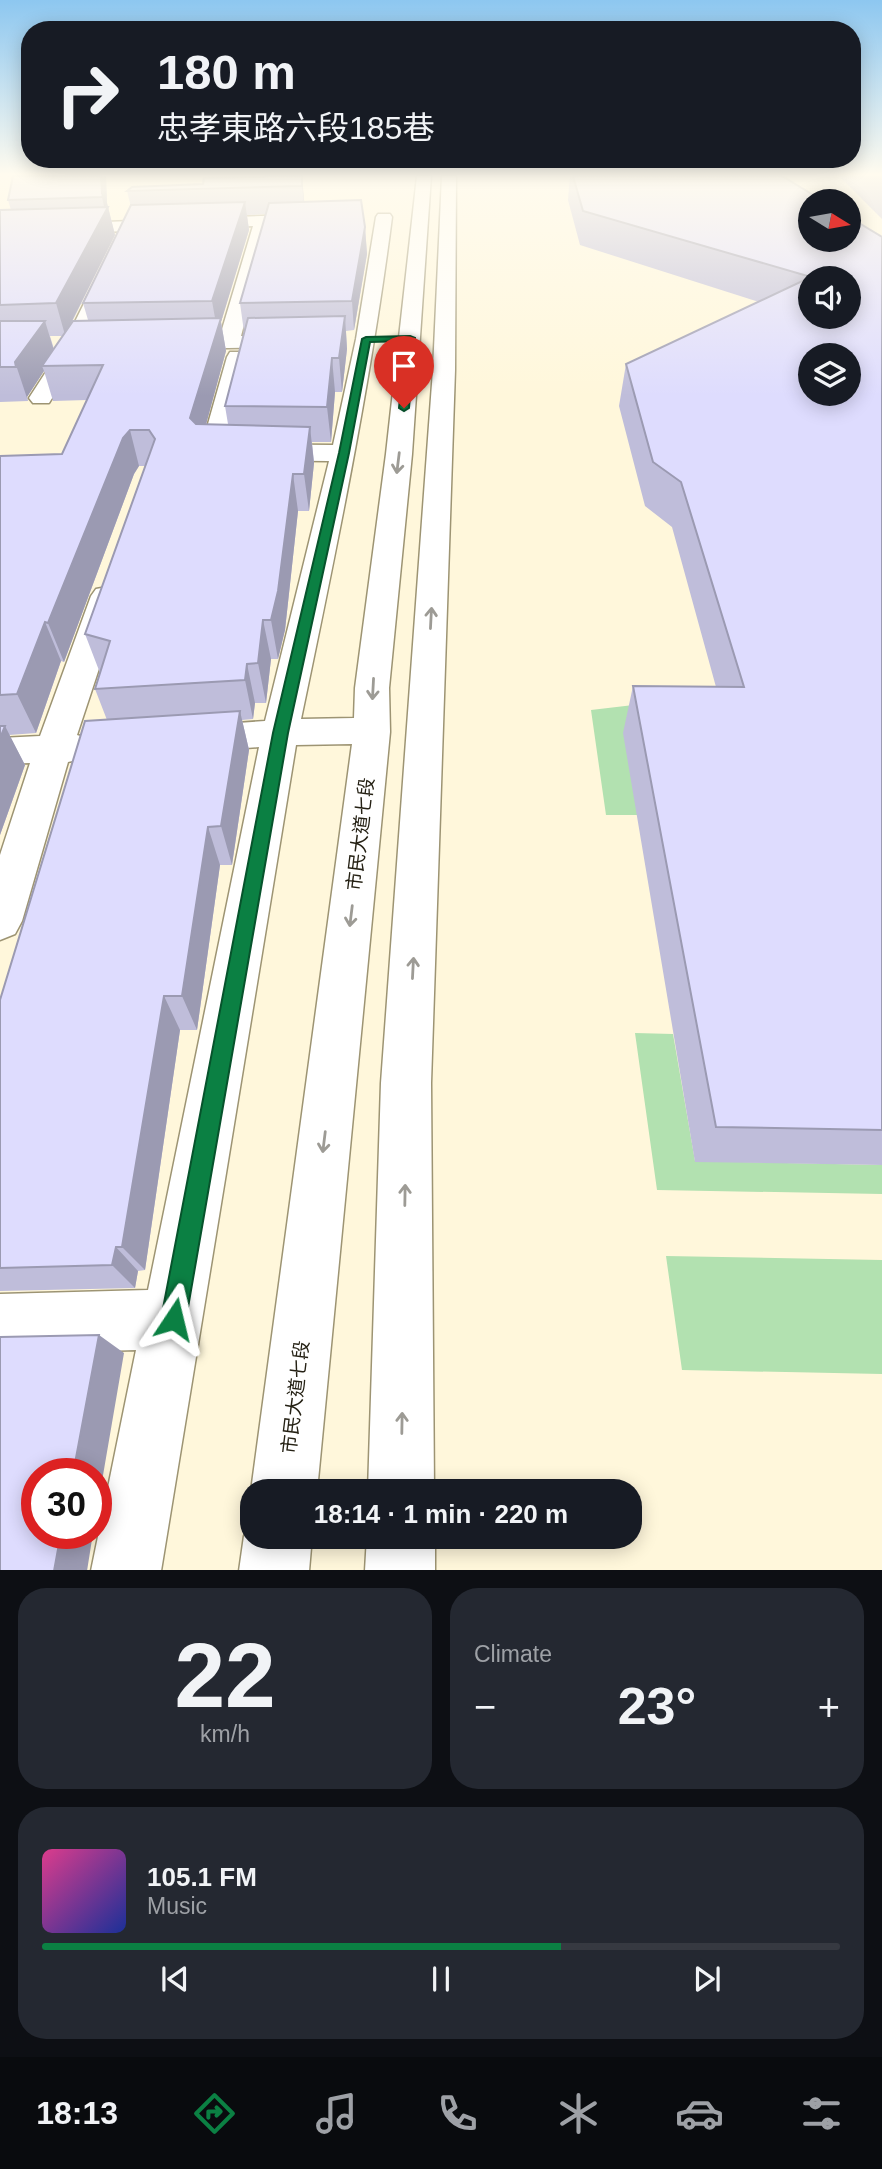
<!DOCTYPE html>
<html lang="en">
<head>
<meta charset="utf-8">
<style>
	body { margin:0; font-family:Arial,"Noto Sans TC",sans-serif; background:#242831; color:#f1f3f6; height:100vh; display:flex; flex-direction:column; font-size:26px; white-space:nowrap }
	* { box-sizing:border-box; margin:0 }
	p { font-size:23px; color:#9ea1a6 }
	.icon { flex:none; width:38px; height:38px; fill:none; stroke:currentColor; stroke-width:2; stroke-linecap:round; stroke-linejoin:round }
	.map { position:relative; height:1570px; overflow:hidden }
	.drawer { display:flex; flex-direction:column; gap:18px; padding:18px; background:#0d0f14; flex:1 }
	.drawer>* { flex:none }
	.hud { position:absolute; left:21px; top:21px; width:840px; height:147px; border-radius:28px; box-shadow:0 4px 18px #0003; background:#171b24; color:#f1f3f6; overflow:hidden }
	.needle { width:46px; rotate:101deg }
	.tools { position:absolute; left:798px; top:189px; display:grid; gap:14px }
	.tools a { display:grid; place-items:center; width:63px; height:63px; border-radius:50%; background:#171b24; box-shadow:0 4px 18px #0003; font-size:35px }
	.speed { position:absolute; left:21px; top:1458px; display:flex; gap:14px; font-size:35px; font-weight:700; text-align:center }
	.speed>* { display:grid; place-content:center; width:91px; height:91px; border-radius:50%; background:#171b24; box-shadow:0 4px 18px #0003; line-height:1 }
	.speed .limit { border:10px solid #d22; background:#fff; color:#111 }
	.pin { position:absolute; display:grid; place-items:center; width:60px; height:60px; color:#fff; margin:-72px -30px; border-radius:50% 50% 50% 0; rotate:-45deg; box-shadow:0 0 7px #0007 }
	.pin .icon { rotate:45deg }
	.me { position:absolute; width:77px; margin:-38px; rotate:10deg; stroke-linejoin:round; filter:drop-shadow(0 0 5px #0008) }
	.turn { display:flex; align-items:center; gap:24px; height:147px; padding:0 21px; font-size:32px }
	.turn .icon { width:91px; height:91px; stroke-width:2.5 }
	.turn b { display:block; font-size:49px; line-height:60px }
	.big { font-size:52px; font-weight:800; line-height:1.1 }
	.drawer .card { flex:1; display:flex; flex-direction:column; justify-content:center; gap:10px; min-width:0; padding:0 24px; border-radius:28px; background:#242831 }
	.drawer .dial { align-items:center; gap:0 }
	.dial b { font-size:91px; line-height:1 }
	.song { display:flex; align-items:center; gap:21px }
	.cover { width:84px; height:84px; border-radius:10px; background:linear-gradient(135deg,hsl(330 70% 55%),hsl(230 70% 35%)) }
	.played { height:7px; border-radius:4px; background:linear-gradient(90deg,#0b8043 65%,#363941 65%) }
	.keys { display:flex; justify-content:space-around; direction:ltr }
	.heat { display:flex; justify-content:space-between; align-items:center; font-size:38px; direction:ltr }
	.drawer .tiles { flex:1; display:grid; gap:18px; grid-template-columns:1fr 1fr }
	.card:last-child { grid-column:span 2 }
	.trip { position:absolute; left:240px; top:1479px; width:402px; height:70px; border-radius:28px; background:#171b24; box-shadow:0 4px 18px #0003; font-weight:800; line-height:70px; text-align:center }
	.menu { display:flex; height:112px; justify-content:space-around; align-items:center; background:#090b0e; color:#9ea1a6 }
	.menu .icon { width:49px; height:49px }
	.menu .active { color:#0b8043 }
	.menu b { font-size:32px; color:#f1f3f6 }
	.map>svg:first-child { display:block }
	.green { fill:#b2e1b0 }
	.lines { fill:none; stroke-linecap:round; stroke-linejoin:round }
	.minor-casing { stroke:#9d9473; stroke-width:3 }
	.minor { fill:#fff; fill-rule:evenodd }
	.wall { fill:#bfbdda; fill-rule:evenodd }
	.shaded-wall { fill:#9b9ab2 }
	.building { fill:#dedcfe; stroke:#9b9ab2; stroke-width:2; fill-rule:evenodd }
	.oneway { stroke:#9d9b95 }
	.route { fill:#0b8043; stroke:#07532c; stroke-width:2 }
	.labels { text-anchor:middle; stroke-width:5; stroke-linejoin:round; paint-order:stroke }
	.street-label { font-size:19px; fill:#252114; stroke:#fff }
</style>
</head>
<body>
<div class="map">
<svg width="882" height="1571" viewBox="0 0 882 1571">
	<rect width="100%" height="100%" fill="#fff7db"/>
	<path class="green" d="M 761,690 L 637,815 L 606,815 L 591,710 Z
		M 635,1033 L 673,1034 L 695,1161 L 882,1165 L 882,1194 L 657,1190 Z
		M 666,1256 L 882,1260 L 882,1374 L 682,1370 Z"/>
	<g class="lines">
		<g class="minor-casing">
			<path id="minor" d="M 417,176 L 431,176 L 412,454 L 389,688 L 390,732 L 317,1491 L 252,1491 L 252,1494 L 251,1491 L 352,744 L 296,745 L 161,1571 L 91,1571 L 136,1350 L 0,1354 L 0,1294 L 148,1290 L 259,747 L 193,752 L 180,748 L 175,739 L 180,730 L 193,726 L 265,721 L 329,461 L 213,460 L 204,457 L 200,452 L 227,357 L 230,352 L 246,352 L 249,357 L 228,444 L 333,445 L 356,339 L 376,217 L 378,214 L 390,214 L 392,217 C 370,388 336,551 301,719 L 354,718 L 355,688 L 386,454 Z
				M 442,176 L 456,176 L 455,370 L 431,1083 L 434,1491 L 368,1491 L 381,1083 L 433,370 Z
				M 316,214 L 322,216 L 324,219 L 322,222 L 270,226 L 241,336 L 300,337 L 304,341 L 300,345 L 293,347 L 171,349 L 164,347 L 160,343 L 164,339 L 171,337 L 220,336 L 253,226 L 0,236 L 0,226 Z
				M 110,264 L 119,269 L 86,344 L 49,403 L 33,403 L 29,398 L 64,344 L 101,269 Z
				M 107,587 L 118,589 L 123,596 L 77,735 L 90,739 L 96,748 L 90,757 L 68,762 L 22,921 L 15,934 L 0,940 L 0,855 L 30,763 L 0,764 L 0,738 L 40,736 L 91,596 L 96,589 Z
				M 252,1517 L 252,1536 L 312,1536 L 309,1571 L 239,1571 L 244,1536 Z
				M 367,1536 L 435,1536 L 435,1571 L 365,1571 Z"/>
		</g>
		<use href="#minor" class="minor"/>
	</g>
	<path class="wall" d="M 13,176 L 106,176 L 107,203 L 115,235 L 72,322 L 88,320 L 83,303 L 131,207 L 127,191 L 302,176 L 304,202 L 365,227 L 367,254 L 354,330 L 346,331 L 347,349 L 342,392 L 335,392 L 331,442 L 312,442 L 314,463 L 309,511 L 298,511 L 285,630 L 278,659 L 271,659 L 266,703 L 255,703 L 253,719 L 242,720 L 249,750 L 232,865 L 220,865 L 197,1030 L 180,1030 L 145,1270 L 138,1271 L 135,1288 L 0,1291 L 0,1000 L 107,720 L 95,689 L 100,673 L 85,634 L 146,466 L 139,466 L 134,474 L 64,662 L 61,661 L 36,733 L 9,735 L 25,765 L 0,835 L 0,456 L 62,454 L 87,400 L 53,401 L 44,371 L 27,397 L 28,401 L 0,402 L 0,210 L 11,210 L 8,200 ZM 266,214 L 240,303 L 244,332 L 225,406 L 228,424 L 206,424 L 226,351 L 221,322 L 249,230 L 247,215 ZM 50,336 L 63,336 L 54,349 Z
		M 570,176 L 782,176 L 882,237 L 882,1165 L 695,1162 L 623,733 L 633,686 L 716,687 L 672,527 L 645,506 L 619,406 L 626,364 L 759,302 L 580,245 L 568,200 Z
		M 839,176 L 882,176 L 882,219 Z"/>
	<path class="shaded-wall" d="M 101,176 L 106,176 L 107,203 L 115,235 L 65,335 L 56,303 L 105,211 L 102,197 Z
		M 302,176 L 304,199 L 305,213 L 302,186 Z
		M 245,202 L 249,230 L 221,322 L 226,351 L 198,454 L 190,418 L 217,329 L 212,301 Z
		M 365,227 L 367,254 L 354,330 L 352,301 Z
		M 345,316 L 347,349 L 342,392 L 339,358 Z
		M 45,321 L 55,354 L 42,366 L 44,371 L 27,397 L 28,401 L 15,362 Z
		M 332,358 L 335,392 L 331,442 L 327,407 Z
		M 310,427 L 314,463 L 309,511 L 304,474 Z
		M 130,430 L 139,466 L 134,474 L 64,662 L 48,623 L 123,438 Z
		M 293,474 L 298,511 L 285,630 L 278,659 L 271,620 Z
		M 263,620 L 271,659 L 266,703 L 258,663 Z
		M 45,622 L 61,661 L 36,733 L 17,694 Z
		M 247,664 L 255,703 L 253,719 L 245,680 Z
		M 240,711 L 249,750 L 232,865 L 221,826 Z
		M 5,726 L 25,765 L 0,835 L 0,738 Z
		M 208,827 L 220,865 L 197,1030 L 182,996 Z
		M 164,996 L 180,1030 L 145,1270 L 122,1247 Z
		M 116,1247 L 138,1271 L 135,1288 L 112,1265 Z
		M 99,1335 L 124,1353 L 96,1516 L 96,1474 L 73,1474 Z
		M 61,1533 L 93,1533 L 87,1571 L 54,1571 Z"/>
	<path class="building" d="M 13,176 L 101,176 L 102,193 L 104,192 L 102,197 L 8,200 Z
		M 265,176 L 302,176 L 302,186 L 127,191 L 132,187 L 203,184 L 204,178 L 263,177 Z
		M 573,176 L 782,176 L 823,201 L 810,201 L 810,240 L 849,240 L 849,217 L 882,237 L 882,1130 L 716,1127 L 633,686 L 744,687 L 681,482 L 653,462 L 626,364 L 811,277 L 583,211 ZM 810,278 L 849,278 L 849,317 L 810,317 ZM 810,355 L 849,355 L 849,394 L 810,394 Z
		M 361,200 L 365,227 L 352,301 L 240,303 L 269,203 Z
		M 245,202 L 212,301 L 83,303 L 131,205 Z
		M 108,207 L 56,303 L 0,305 L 0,210 Z
		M 345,316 L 339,358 L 332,358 L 327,407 L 225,406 L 248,318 Z
		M 221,318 L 190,418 L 196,424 L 310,427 L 304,474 L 293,474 L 278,591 L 271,620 L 263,620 L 258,663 L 247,664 L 245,680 L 95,689 L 110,641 L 85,634 L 155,439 L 149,430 L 130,430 L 123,438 L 48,623 L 45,622 L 17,694 L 0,695 L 0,456 L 62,454 L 103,365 L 42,366 L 73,321 Z
		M 0,321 L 45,321 L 15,362 L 16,367 L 0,367 Z
		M 240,711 L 221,826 L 208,827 L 182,996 L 164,996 L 122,1247 L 116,1247 L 112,1265 L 0,1268 L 0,1000 L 85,721 Z
		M 0,726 L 5,726 L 0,738 Z
		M 99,1335 L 73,1474 L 37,1474 L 37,1533 L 61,1533 L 54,1571 L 0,1571 L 0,1337 Z"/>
	<defs><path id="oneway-shaft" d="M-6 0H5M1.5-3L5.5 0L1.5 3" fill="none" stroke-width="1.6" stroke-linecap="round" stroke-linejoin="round" transform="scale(1.75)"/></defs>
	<g class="oneway">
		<use href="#oneway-shaft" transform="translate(398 463) rotate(97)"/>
		<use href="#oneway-shaft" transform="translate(431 618) rotate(-87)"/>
		<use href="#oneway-shaft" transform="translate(373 689) rotate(93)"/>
		<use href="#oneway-shaft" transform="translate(351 916) rotate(97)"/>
		<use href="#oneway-shaft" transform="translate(413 968) rotate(-87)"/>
		<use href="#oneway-shaft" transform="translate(324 1142) rotate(97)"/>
		<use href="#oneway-shaft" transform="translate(405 1195) rotate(-89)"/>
		<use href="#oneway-shaft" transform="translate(402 1423) rotate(-89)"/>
	</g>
	<linearGradient id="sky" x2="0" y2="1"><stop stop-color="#8dc7f0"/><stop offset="0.44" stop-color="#fffbef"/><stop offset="1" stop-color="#fffbef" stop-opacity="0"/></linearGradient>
	<rect width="882" height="396" fill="url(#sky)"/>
	<path class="route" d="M 410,336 L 415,338 L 409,408 L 404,411 L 399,408 L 406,341 L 370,342 L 349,453 L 288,733 L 186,1319 L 182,1328 L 174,1331 L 165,1328 L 161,1319 L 273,733 L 339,453 L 362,339 L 366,337 Z"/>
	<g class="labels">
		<g class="street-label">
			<text transform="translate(360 834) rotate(-83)" y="7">市民大道七段</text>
			<text transform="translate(295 1397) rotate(-83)" y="7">市民大道七段</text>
		</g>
	</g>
</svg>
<div class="tools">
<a><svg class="needle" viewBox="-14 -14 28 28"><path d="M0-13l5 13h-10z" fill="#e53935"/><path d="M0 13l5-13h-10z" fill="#9ea1a6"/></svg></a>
<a><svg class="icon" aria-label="sound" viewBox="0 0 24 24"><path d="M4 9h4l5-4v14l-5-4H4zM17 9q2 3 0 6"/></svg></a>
<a><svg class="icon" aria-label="layers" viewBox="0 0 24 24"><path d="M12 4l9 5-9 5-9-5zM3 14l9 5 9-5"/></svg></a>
</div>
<div class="speed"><div class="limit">30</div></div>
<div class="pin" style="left:404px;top:408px;background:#d93025"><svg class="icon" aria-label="arrive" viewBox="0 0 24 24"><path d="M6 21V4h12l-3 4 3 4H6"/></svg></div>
<svg class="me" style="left:174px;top:1319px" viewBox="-20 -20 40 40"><path d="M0-17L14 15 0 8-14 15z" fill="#0b8043" stroke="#fff" stroke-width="4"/></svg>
<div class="trip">18:14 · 1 min · 220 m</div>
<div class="hud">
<div class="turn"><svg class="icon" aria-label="right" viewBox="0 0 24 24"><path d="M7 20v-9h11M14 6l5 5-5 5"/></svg><div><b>180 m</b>忠孝東路六段185巷</div></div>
</div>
</div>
<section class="drawer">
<div class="tiles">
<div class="card dial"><b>22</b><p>km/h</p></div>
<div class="card"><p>Climate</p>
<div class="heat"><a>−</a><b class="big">23°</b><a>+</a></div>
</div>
<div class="card">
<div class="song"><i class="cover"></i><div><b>105.1 FM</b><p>Music</p></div></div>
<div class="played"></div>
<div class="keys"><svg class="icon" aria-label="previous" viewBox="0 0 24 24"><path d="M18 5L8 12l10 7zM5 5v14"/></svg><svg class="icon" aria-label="pause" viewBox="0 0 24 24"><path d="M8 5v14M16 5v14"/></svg><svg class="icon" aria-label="next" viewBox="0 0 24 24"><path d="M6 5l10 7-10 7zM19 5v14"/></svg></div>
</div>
</div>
</section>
<nav class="menu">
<b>18:13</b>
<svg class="icon active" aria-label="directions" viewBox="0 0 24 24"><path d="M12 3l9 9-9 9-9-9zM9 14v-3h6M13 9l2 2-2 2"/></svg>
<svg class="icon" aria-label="music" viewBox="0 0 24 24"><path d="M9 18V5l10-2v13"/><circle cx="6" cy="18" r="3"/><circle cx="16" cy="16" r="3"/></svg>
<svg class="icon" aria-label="phone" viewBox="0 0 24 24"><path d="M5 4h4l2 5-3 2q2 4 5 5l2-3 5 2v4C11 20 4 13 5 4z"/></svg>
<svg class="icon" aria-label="climate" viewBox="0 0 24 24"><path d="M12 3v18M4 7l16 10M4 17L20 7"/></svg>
<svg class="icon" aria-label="car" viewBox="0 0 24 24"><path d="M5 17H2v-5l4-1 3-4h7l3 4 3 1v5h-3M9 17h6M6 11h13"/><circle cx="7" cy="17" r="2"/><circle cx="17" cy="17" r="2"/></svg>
<svg class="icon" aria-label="filters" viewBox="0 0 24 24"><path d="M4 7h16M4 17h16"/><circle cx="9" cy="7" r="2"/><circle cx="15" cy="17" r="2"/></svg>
</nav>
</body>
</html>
